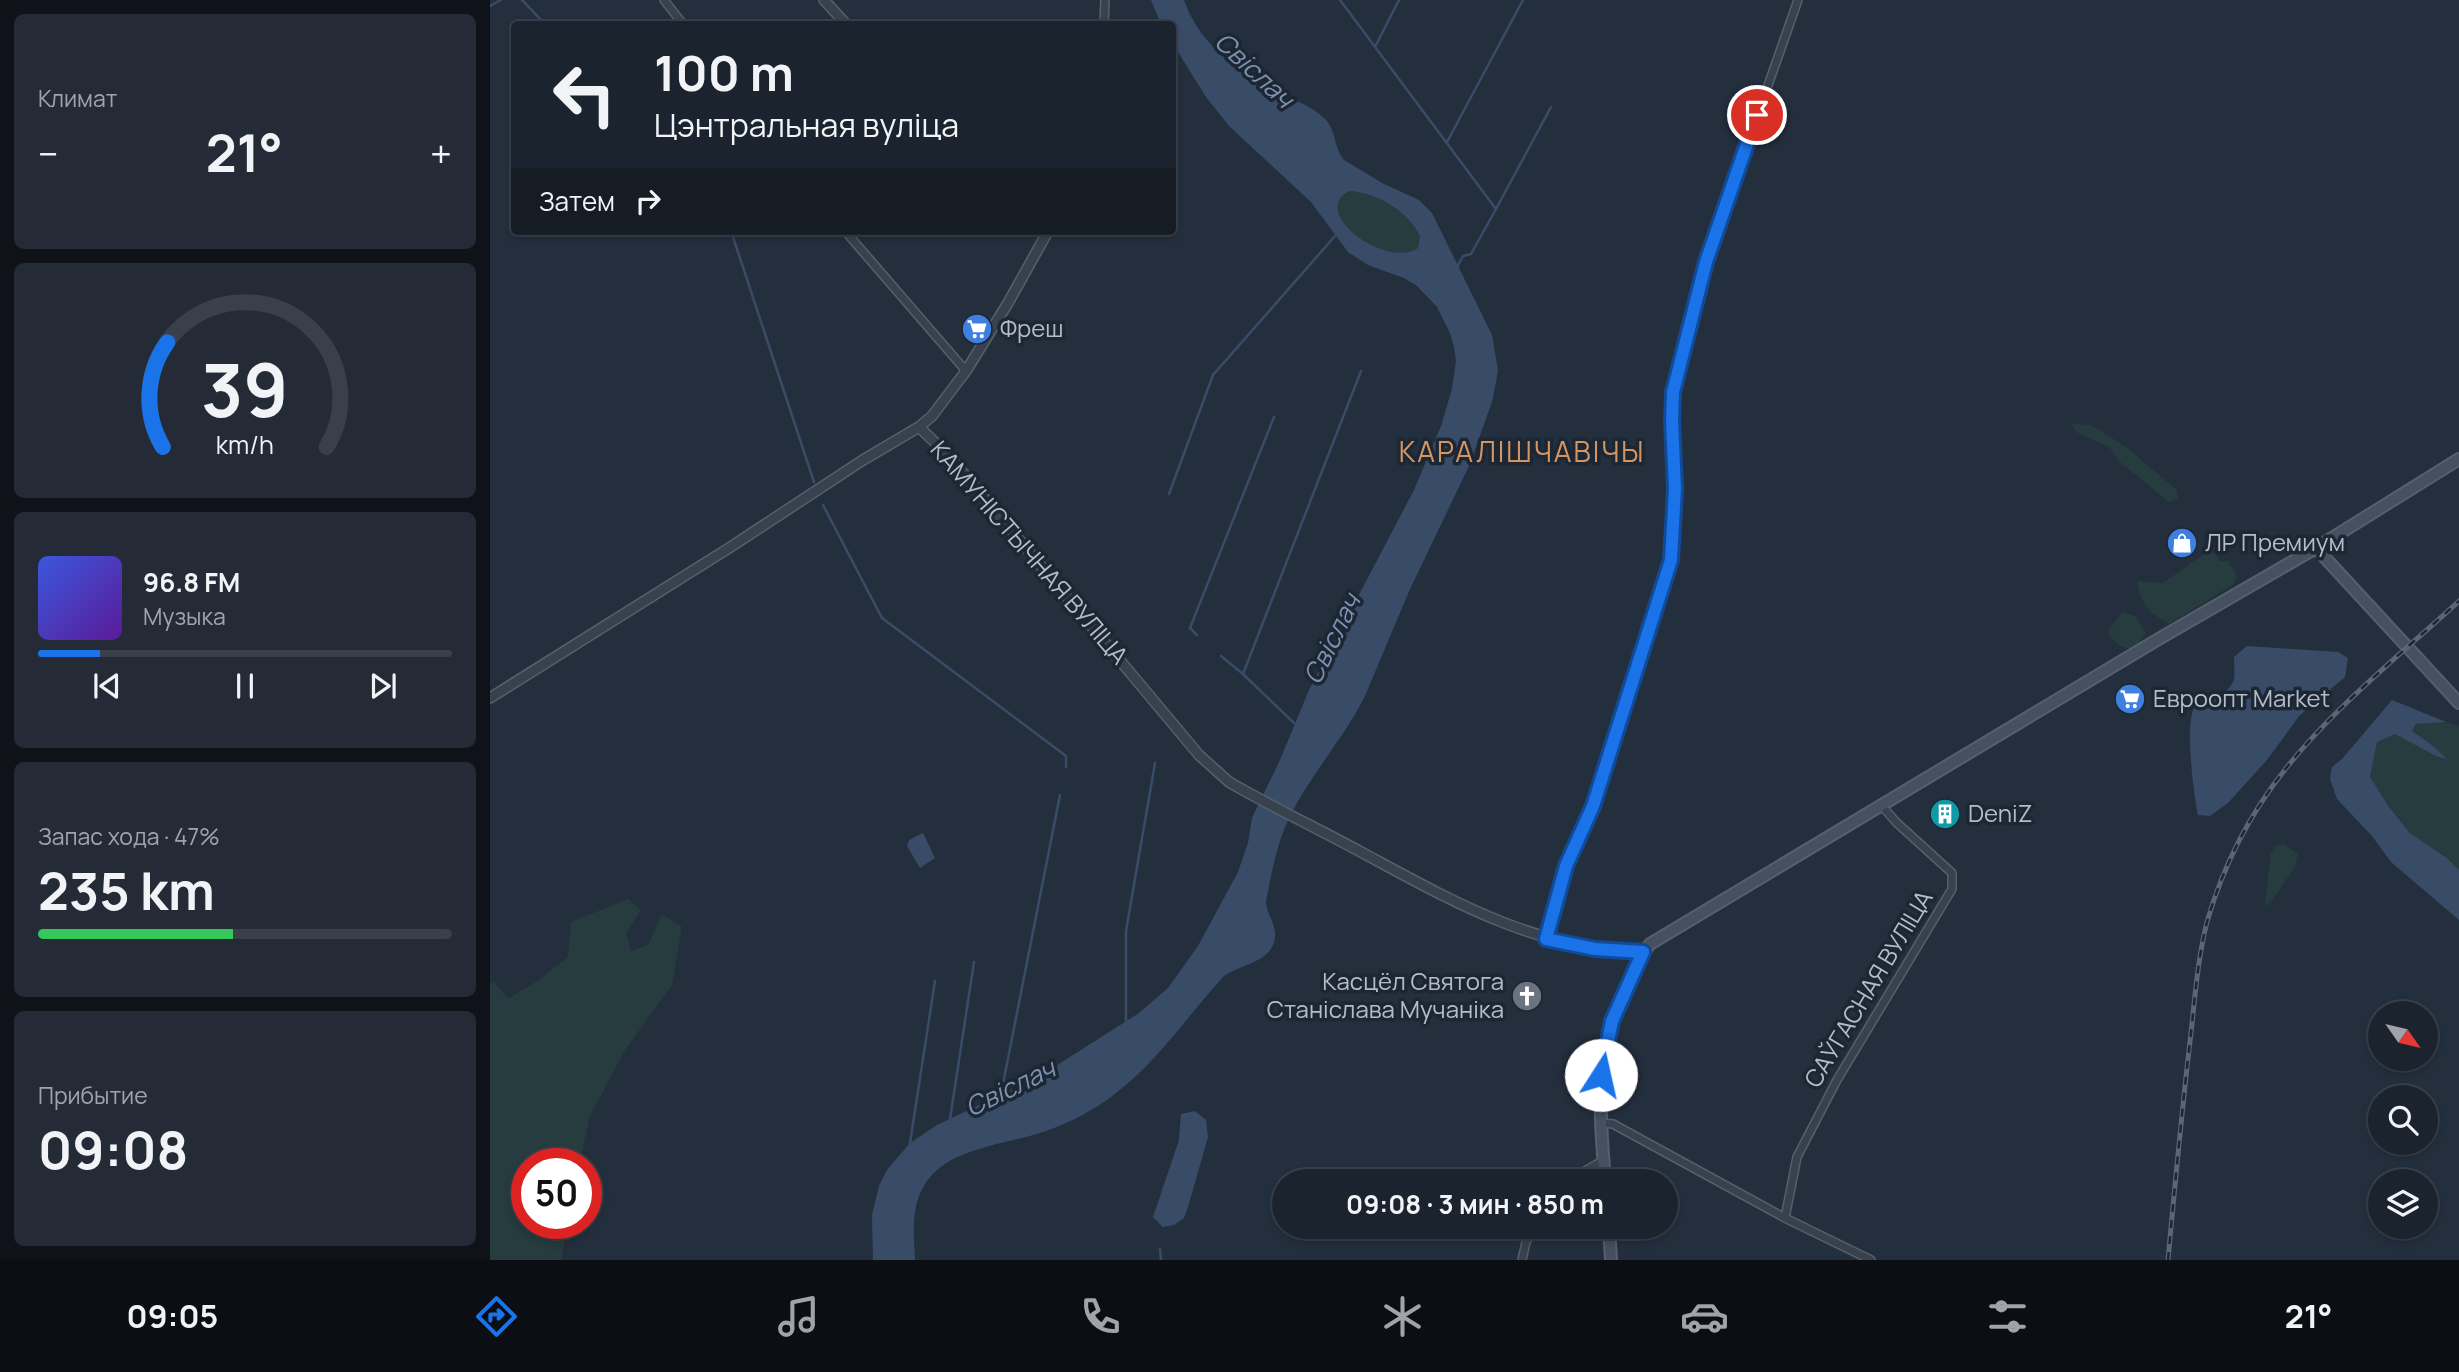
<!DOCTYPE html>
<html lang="ru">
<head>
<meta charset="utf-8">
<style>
	body { margin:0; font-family:Manrope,sans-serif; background:#242b36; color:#f1f3f6; height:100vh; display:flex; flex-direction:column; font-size:26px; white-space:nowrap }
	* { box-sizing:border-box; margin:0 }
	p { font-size:23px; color:#a0a4aa }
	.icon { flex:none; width:38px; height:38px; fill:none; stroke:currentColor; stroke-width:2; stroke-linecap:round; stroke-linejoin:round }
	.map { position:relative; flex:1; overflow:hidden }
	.side { display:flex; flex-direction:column; gap:14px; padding:14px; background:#0f1319; width:490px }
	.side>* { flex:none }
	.hud { position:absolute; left:21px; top:21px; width:665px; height:214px; border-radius:7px; box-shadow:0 4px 10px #0003,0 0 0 2px #39404a; background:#1b232e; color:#f1f3f6; overflow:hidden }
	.needle { width:46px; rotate:124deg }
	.buttons { position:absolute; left:1878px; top:1001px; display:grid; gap:14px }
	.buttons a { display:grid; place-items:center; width:70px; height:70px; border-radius:50%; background:#1b232e; box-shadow:0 4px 10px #0003,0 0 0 2px #39404a; font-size:35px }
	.speed { position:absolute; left:21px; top:1148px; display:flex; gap:14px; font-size:35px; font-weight:700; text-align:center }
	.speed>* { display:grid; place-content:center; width:91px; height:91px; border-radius:50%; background:#1b232e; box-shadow:0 4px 10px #0003,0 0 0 2px #39404a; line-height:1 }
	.speed .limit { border:10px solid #d22; background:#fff; color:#111 }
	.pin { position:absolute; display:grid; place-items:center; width:60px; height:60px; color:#fff; margin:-30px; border:4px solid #fff; border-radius:50%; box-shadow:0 2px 7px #0007 }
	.me { position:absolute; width:77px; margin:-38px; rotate:10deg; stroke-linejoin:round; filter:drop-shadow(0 0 5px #0008) }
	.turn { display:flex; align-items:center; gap:24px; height:147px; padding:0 28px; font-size:32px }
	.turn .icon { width:91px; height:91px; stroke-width:2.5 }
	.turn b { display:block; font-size:49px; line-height:60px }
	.then { display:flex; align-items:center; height:66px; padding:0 28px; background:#0003; gap:14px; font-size:26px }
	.big { font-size:52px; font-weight:700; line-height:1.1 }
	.side .card { flex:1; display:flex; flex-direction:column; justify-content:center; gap:10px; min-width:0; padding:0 24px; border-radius:10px; background:#242b36 }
	.side .dial { align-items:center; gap:0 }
	.dial svg { height:182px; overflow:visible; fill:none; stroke:#39404a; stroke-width:7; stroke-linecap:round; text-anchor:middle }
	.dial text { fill:#f1f3f6; stroke:none }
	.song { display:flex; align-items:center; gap:21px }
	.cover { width:84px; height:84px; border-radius:10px; background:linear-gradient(135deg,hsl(230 70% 55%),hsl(270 70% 35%)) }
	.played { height:7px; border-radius:4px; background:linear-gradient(90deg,#1a73e8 15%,#39404a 15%) }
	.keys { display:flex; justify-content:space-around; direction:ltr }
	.heat { display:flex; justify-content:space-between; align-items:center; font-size:38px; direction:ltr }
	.charge { height:10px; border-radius:5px; background:linear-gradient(90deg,#34c759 47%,#39404a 0) }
	.trip { position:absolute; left:782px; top:1169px; width:406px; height:70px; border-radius:35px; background:#1b232e; box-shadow:0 4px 10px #0003,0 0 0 2px #39404a; font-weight:700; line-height:70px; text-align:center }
	.tabs { display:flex; height:112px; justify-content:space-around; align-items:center; background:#0b0e12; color:#a0a4aa }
	.tabs .icon { width:49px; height:49px }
	.tabs .active { color:#1a73e8 }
	.tabs b { font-size:32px; color:#f1f3f6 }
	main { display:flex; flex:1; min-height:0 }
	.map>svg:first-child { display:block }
	.green { fill:#263c3f }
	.water { fill:#394c67; fill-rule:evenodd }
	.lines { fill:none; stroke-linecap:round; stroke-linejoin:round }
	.stream { stroke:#394c67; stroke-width:2.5 }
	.minor-casing { stroke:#565f6c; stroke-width:10 }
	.tertiary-casing { stroke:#565f6c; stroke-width:12 }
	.secondary-casing { stroke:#565f6c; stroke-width:14 }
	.minor { stroke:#38414e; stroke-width:7 }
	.tertiary { stroke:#38414e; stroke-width:9 }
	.secondary { stroke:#465061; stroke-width:10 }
	.rail-casing { stroke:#5a6575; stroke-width:5 }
	.rail { stroke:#1d2633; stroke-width:2.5; stroke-dasharray:8; stroke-linecap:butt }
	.route-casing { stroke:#114b97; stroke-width:18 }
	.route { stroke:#1a73e8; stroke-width:12 }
	.labels { text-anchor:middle; stroke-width:7; stroke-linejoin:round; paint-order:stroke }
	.poi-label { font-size:24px; fill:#b4bcc9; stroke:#1d2633; text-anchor:start }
	.street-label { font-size:24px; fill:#b4bcc9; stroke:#1d2633 }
	.water-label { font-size:26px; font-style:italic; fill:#7c92b1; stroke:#1d2633 }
	.quarter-label { font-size:28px; letter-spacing:2px; fill:#d59563; stroke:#1d2633 }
</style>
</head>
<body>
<main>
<section class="side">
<div class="card"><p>Климат</p>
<div class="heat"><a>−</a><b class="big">21°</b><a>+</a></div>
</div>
<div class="card dial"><svg viewBox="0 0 100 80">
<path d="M14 69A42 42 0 1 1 86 69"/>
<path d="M14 69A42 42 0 0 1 16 23" stroke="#1a73e8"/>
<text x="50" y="56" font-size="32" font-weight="700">39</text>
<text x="50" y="72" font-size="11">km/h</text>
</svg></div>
<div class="card">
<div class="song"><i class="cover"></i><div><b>96.8 FM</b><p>Музыка</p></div></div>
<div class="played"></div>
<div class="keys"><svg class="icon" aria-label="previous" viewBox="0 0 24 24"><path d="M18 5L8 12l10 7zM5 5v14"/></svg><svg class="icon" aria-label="pause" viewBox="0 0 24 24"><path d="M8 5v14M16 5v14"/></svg><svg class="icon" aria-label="next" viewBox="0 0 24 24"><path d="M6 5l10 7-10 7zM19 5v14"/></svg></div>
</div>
<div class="card"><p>Запас хода · 47%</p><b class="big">235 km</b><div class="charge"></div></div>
<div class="card"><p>Прибытие</p><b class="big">09:08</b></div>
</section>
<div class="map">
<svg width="1969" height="1260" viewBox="0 0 1969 1260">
	<rect width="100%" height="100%" fill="#242f3e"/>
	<path class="green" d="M 860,191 C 887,193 918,211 930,236 L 928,248 C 895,270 817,211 860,191 Z
		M 1581,424 L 1601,425 L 1636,447 L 1687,490 L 1688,499 L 1679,502 L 1631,463 L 1619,447 L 1588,433 Z
		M 1721,549 L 1730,561 L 1738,561 L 1747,576 L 1744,584 L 1679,624 C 1659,612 1651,605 1647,581 L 1673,583 Z
		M 1632,612 L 1645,616 L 1656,633 L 1646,648 C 1631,650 1626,644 1618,632 Z
		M 1956,722 L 1969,726 L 1969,870 L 1958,859 L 1920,833 L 1899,807 L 1880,777 L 1887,742 L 1906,734 L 1955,759 L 1942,745 L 1922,731 L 1926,724 Z
		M 1794,844 L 1808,854 L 1805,867 L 1778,906 L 1775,903 L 1781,852 L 1787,845 Z
		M 138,899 L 151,910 L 136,933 L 141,951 L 158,945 L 172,914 L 192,927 L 182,985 L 135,1050 L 99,1118 L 90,1164 L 37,1164 L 37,1223 L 78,1223 L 71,1260 L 0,1260 L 0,984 L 4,982 L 18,999 L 50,979 L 78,957 L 81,922 Z"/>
	<path class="water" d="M 661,0 L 694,0 C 707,40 746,72 782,90 C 799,98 821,105 834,118 C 847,130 843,147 854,160 L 892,183 L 929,200 L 942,213 L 1002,335 L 1008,371 L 1002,402 L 979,466 L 920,589 L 875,696 C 854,738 821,774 800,816 C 787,842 782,872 776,901 C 776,912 784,921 785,932 C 787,962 752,963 734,976 C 698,1015 669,1060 626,1093 C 605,1110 581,1122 556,1131 C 511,1147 443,1146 427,1202 C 422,1220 424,1241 425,1260 L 383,1260 L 382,1215 L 389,1186 L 397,1170 L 420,1143 L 447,1125 L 550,1076 L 649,1013 L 678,988 L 708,946 L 748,872 L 758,843 L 762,818 L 790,760 L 819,690 L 924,490 L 951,426 L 962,389 L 966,361 L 964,347 L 960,333 L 947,307 L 927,286 L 914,278 L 878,265 L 858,252 L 821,202 L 739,126 L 716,97 L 683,44 L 682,24 L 671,24 ZM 860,191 C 887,193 918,211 930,236 L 928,248 C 896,270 817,211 860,191 Z
		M 1757,646 L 1848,652 L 1858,658 L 1855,677 L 1809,716 L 1777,760 L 1738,803 L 1720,816 L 1708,815 C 1704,797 1694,720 1705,707 C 1715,693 1739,698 1744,679 C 1745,673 1744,664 1744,657 Z
		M 1902,700 L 1956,722 L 1926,724 L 1922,731 L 1942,745 L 1957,759 L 1946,756 L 1905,734 L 1887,742 L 1880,777 L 1899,807 L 1920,833 L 1958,859 L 1969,870 L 1969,920 L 1901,862 L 1882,836 L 1847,799 L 1840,779 L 1842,767 L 1852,759 Z
		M 433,833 L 445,858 L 430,868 L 417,846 L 419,840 Z
		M 705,1111 L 716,1120 L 718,1137 L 698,1207 L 694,1218 L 684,1225 L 673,1227 L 663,1217 L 689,1140 L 691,1114 Z"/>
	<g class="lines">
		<path class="stream" d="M 32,0 L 55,24
			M 850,0 L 1006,209 L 981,254 L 973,256 L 967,267
			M 0,6 L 11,0
			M 885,47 L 909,0
			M 957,142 L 1033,0
			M 1006,209 L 1061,107
			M 241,231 L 324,482
			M 679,494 L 723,375 L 845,236
			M 333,505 L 392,618 L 576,756 L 576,767
			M 707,635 L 700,628 L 784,417
			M 731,656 L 753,674
			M 804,723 L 753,674 L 871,371
			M 636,1022 L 636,931 L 665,763
			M 511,1094 L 570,795
			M 460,1119 L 484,962
			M 420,1143 L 445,981
			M 670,1249 L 671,1260"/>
		<g class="minor-casing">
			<path id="minor" d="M 174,0 L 193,24
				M 614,24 L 615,0
				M 355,231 L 476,371
				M 1056,939 L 1076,866 L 1103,806 L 1181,560 L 1185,489 L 1182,406 L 1189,365 L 1216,262 L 1308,0
				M 1111,1123 L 1123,1124 L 1295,1218 L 1381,1260
				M 1077,1181 L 1114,1160
				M 1295,1218 L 1307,1157 L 1347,1080 L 1462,889 L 1462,873 L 1407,823 L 1391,805
				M 1032,1260 L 1036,1242 L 1046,1227"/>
		</g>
		<g class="tertiary-casing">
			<path id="tertiary" d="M 334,0 L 356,24
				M 429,427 L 459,456 L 709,755 L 739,782 C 782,807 827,828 871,852 C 960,900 1048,951 1153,952
				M 0,698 L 239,548 L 373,460 L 429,427 L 442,416 L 476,371 L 518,303 L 557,233 L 553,231"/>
		</g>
		<g class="secondary-casing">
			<path id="secondary" d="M 1826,548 L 1969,703
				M 1115,1181 C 1109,1102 1104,1056 1139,982 C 1145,969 1150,955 1160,944 L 1672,637 L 1826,548 L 1969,459
				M 1119,1227 L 1121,1260"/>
		</g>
		<use href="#minor" class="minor"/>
		<use href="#tertiary" class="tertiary"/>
		<use href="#secondary" class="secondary"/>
		<g class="rail-casing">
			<path id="rail" d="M 1678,1260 C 1685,1184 1692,1108 1701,1033 C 1705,996 1708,957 1717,922 C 1733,866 1760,813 1797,767 C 1846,706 1911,654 1969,601"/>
		</g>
		<use href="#rail" class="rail"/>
	</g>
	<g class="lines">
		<g class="route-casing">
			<path id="route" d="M 1111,1075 L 1122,1021 L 1153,952 L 1105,949 L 1056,939 L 1076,866 L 1103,806 L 1181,560 L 1185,489 L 1182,420 L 1183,392 L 1216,262 L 1267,115"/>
		</g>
		<use href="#route" class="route"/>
	</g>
	<defs>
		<g id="supermarket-disc" transform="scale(1.575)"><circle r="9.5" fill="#3f7fe0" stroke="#1d2633"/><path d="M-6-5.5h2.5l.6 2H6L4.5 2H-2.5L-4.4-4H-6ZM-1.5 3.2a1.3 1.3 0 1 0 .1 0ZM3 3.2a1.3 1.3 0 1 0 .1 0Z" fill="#fff"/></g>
		<g id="shop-disc" transform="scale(1.575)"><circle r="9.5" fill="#3f7fe0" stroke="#1d2633"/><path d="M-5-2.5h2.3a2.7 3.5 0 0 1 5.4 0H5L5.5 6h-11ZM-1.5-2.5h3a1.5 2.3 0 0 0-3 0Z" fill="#fff"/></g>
		<g id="building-disc" transform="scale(1.575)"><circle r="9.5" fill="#0f9aa8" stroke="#1d2633"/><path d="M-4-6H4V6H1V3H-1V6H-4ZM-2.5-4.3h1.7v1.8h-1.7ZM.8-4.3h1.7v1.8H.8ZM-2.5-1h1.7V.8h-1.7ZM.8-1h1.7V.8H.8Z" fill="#fff"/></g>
		<g id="church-disc" transform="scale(1.575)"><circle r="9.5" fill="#6b7280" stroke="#1d2633"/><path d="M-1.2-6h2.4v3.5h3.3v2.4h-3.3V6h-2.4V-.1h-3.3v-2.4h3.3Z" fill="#fff"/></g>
	</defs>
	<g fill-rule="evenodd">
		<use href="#supermarket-disc" x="487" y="329"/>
		<use href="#shop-disc" x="1692" y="543"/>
		<use href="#supermarket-disc" x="1640" y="699"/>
		<use href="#building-disc" x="1455" y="814"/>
		<use href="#church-disc" x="1037" y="996"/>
	</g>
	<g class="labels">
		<g class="poi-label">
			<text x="510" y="337">Фреш</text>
			<text x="1715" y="551">ЛР Премиум</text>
			<text x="1663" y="707">Евроопт Market</text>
			<text x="1478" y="822">DeniZ</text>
			<text x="1014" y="990" text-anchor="end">Касцёл Святога<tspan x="1014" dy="28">Станіслава Мучаніка</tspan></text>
		</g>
		<g class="street-label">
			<text transform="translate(539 553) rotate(49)" y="8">КАМУНІСТЫЧНАЯ ВУЛІЦА</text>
			<text transform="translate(1379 989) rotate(-59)" y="8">САЎГАСНАЯ ВУЛІЦА</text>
		</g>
		<g class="water-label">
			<text transform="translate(764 70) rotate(43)" y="9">Свіслач</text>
			<text transform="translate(842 639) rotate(-64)" y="9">Свіслач</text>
			<text transform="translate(520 1088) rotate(-26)" y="9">Свіслач</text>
		</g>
		<g class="quarter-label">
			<text x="1032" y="462">КАРАЛІШЧАВІЧЫ</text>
		</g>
	</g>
</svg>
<div class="buttons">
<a><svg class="needle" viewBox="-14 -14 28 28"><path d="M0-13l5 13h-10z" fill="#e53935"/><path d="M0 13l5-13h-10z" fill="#a0a4aa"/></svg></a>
<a><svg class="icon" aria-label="search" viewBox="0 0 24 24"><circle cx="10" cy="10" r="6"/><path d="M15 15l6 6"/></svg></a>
<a><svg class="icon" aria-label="layers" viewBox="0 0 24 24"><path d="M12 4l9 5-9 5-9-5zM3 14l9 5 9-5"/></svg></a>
</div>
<div class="speed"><div class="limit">50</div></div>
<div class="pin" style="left:1267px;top:115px;background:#d93025"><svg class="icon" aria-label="arrive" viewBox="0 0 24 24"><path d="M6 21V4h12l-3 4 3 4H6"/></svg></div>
<svg class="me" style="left:1111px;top:1075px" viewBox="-20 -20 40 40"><circle r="19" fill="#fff"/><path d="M0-13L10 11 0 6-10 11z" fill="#1a73e8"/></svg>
<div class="trip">09:08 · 3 мин · 850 m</div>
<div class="hud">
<div class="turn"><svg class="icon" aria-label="left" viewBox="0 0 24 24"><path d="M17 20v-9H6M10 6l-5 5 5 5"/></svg><div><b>100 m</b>Цэнтральная вуліца</div></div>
<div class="then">Затем<svg class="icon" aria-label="right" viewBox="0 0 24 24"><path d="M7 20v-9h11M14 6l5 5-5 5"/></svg></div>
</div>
</div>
</main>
<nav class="tabs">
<b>09:05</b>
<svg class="icon active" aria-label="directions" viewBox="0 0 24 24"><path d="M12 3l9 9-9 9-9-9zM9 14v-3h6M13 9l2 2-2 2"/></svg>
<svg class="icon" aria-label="music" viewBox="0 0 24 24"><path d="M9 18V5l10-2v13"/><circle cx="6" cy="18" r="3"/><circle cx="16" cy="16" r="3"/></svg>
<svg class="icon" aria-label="phone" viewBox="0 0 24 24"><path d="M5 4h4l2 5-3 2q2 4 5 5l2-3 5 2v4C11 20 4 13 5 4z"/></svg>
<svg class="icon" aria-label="climate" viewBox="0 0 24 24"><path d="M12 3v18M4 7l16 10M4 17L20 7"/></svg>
<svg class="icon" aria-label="car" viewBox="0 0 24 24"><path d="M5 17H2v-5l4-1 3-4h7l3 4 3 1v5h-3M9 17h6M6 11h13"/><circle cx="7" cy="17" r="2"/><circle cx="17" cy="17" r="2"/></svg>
<svg class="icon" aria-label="filters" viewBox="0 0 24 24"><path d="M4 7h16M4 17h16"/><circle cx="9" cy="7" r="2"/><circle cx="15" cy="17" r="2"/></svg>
<b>21°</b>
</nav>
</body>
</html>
